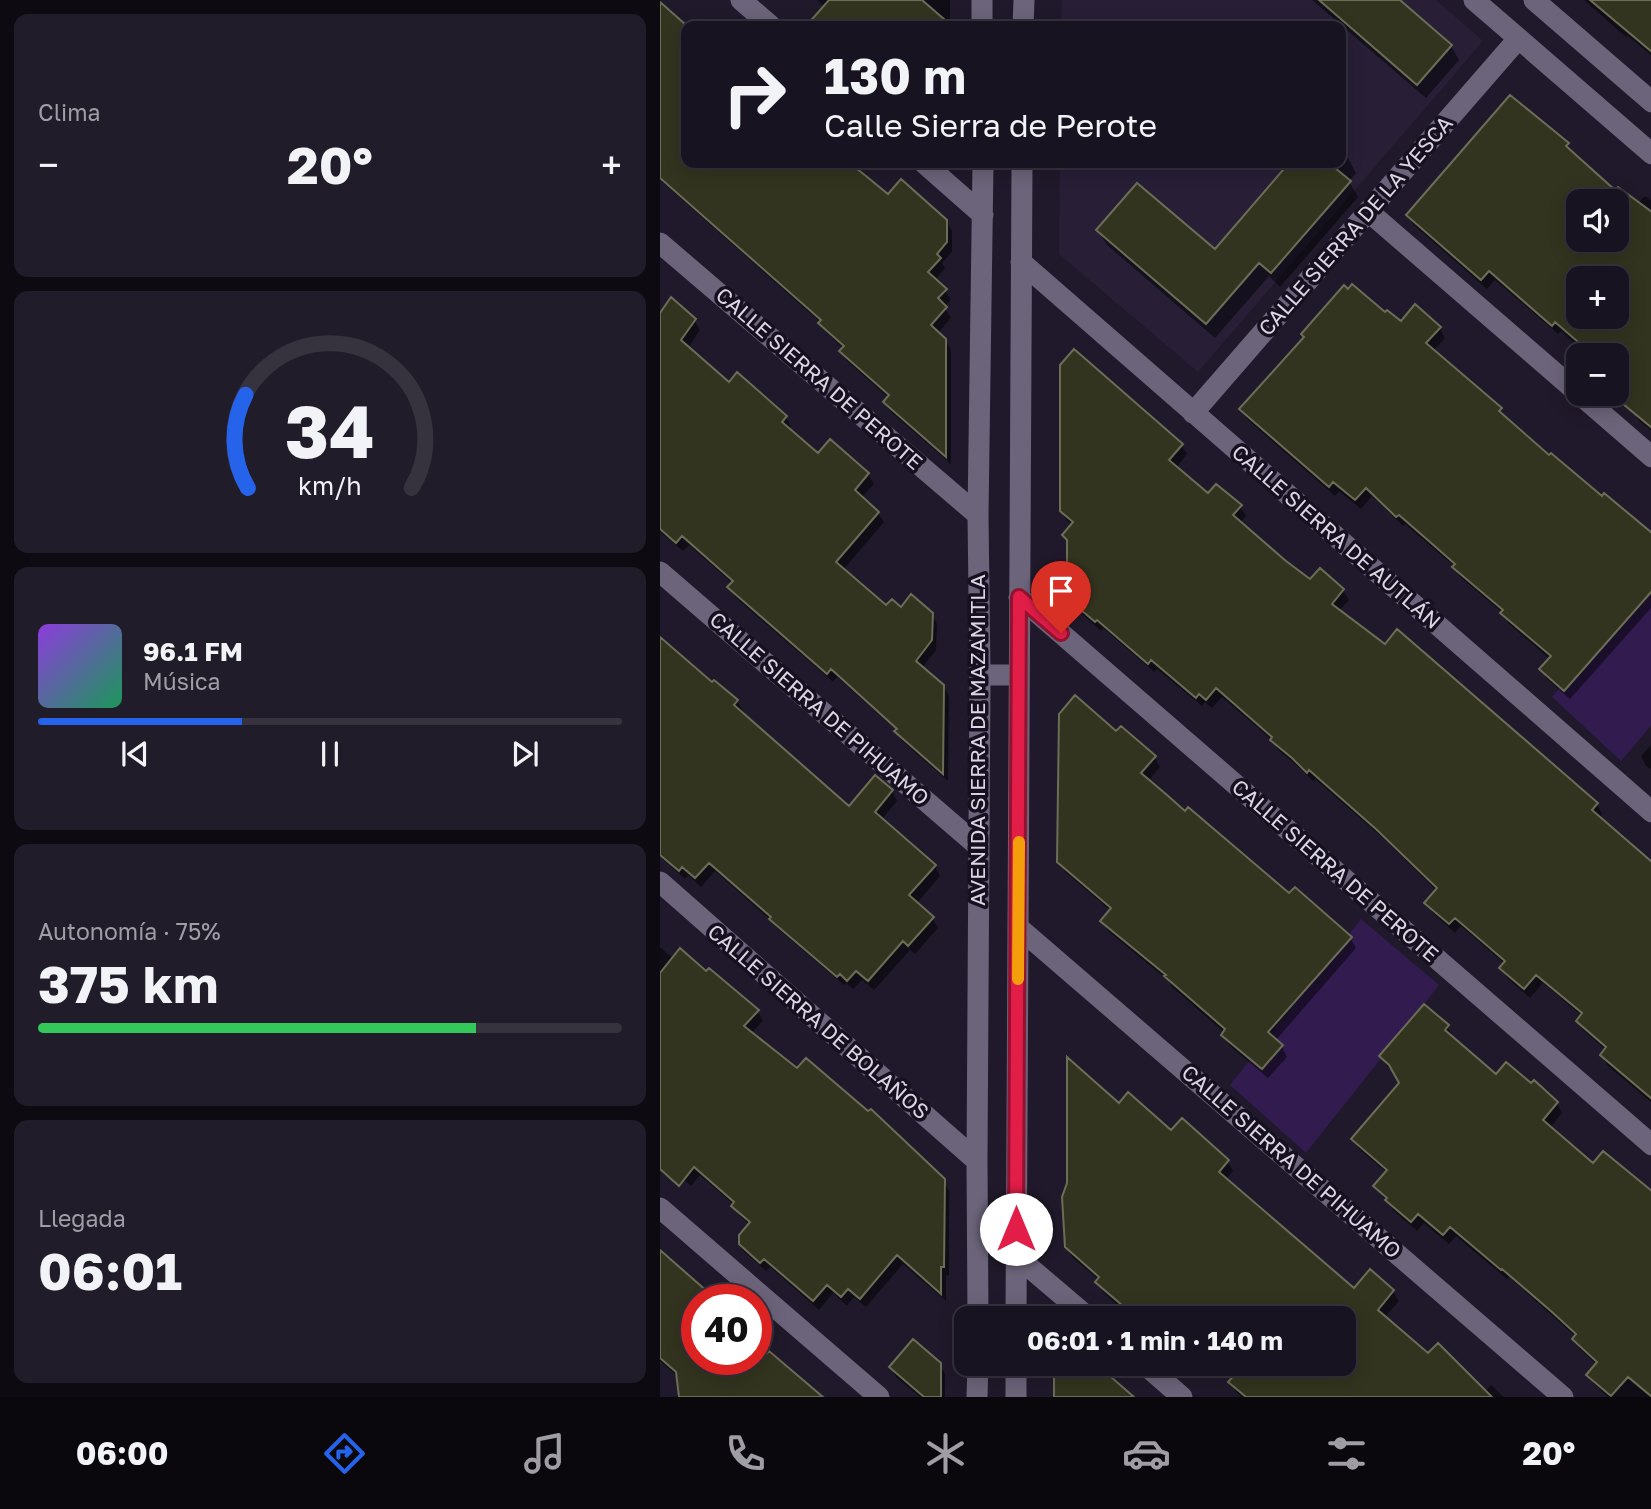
<!DOCTYPE html>
<html lang="es">
<head>
<meta charset="utf-8">
<style>
	body { margin:0; font-family:"Golos Text",sans-serif; background:#211c29; color:#f1f3f6; height:100vh; display:flex; flex-direction:column; font-size:26px; white-space:nowrap }
	* { box-sizing:border-box; margin:0 }
	p { font-size:23px; color:#9f9ea5 }
	.icon { flex:none; width:38px; height:38px; fill:none; stroke:currentColor; stroke-width:2; stroke-linecap:round; stroke-linejoin:round }
	.map { position:relative; flex:1; overflow:hidden }
	.drawer { display:flex; flex-direction:column; gap:14px; padding:14px; background:#0d0a12; width:660px }
	.drawer>* { flex:none }
	.banner { position:absolute; left:21px; top:21px; width:665px; height:147px; border-radius:14px; box-shadow:0 4px 18px #0003,0 0 0 2px #36323e; background:#181320; color:#f1f3f6; overflow:hidden }
	.fabs { position:absolute; left:906px; top:189px; display:grid; gap:14px }
	.fabs a { display:grid; place-items:center; width:63px; height:63px; border-radius:14px; background:#181320; box-shadow:0 4px 18px #0003,0 0 0 2px #36323e; font-size:35px }
	.speed { position:absolute; left:21px; top:1284px; display:flex; gap:14px; font-size:35px; font-weight:700; text-align:center }
	.speed>* { display:grid; place-content:center; width:91px; height:91px; border-radius:50%; background:#181320; box-shadow:0 4px 18px #0003,0 0 0 2px #36323e; line-height:1 }
	.speed .limit { border:10px solid #d22; background:#fff; color:#111 }
	.pin { position:absolute; display:grid; place-items:center; width:60px; height:60px; color:#fff; margin:-72px -30px; border-radius:50% 50% 50% 0; rotate:-45deg; box-shadow:0 0 7px #0007 }
	.pin .icon { rotate:45deg }
	.me { position:absolute; width:77px; margin:-38px; rotate:0deg; stroke-linejoin:round; filter:drop-shadow(0 0 5px #0008) }
	.turn { display:flex; align-items:center; gap:24px; height:147px; padding:0 28px; font-size:32px }
	.turn .icon { width:91px; height:91px; stroke-width:2.5 }
	.turn b { display:block; font-size:49px; line-height:60px }
	.big { font-size:52px; font-weight:700; line-height:1.1 }
	.drawer .tile { flex:1; display:flex; flex-direction:column; justify-content:center; gap:10px; min-width:0; padding:0 24px; border-radius:14px; background:#211c29 }
	.drawer .dial { align-items:center; gap:0 }
	.dial svg { height:182px; overflow:visible; fill:none; stroke:#36323e; stroke-width:7; stroke-linecap:round; text-anchor:middle }
	.dial text { fill:#f1f3f6; stroke:none }
	.song { display:flex; align-items:center; gap:21px }
	.cover { width:84px; height:84px; border-radius:10px; background:linear-gradient(135deg,hsl(270 70% 55%),hsl(150 70% 35%)) }
	.played { height:7px; border-radius:4px; background:linear-gradient(90deg,#2563eb 35%,#36323e 35%) }
	.keys { display:flex; justify-content:space-around; direction:ltr }
	.heat { display:flex; justify-content:space-between; align-items:center; font-size:38px; direction:ltr }
	.charge { height:10px; border-radius:5px; background:linear-gradient(90deg,#34c759 75%,#36323e 0) }
	.trip { position:absolute; left:294px; top:1306px; width:402px; height:70px; border-radius:14px; background:#181320; box-shadow:0 4px 18px #0003,0 0 0 2px #36323e; font-weight:700; line-height:70px; text-align:center }
	.tabs { display:flex; height:112px; justify-content:space-around; align-items:center; background:#0a080d; color:#9f9ea5 }
	.tabs .icon { width:49px; height:49px }
	.tabs .on { color:#2563eb }
	.tabs b { font-size:32px; color:#f1f3f6 }
	main { display:flex; flex:1; min-height:0 }
	.map>svg:first-child { display:block }
	.built { fill:#281f37 }
	.green { fill:#311b4f }
	.shadow { fill:#0007; fill-rule:evenodd }
	.building { fill:#33341f; stroke:#6b6d56; stroke-width:2; fill-rule:evenodd }
	.lines { fill:none; stroke-linecap:round; stroke-linejoin:round }
	.minor { stroke:#6c647a; stroke-width:21 }
	.route-casing { stroke:#92132f; stroke-width:18 }
	.route { stroke:#e11d48; stroke-width:12 }
	.slow { stroke:#f59e0b; stroke-width:12 }
	.labels { text-anchor:middle; stroke-width:7; stroke-linejoin:round; paint-order:stroke }
	.street-label { font-size:21px; fill:#dad6e3; stroke:#161021 }
</style>
</head>
<body>
<main>
<section class="drawer">
<div class="tile"><p>Clima</p>
<div class="heat"><a>−</a><b class="big">20°</b><a>+</a></div>
</div>
<div class="tile dial"><svg viewBox="0 0 100 80">
<path d="M14 69A42 42 0 1 1 86 69"/>
<path d="M14 69A42 42 0 0 1 13 28" stroke="#2563eb"/>
<text x="50" y="56" font-size="32" font-weight="700">34</text>
<text x="50" y="72" font-size="11">km/h</text>
</svg></div>
<div class="tile">
<div class="song"><i class="cover"></i><div><b>96.1 FM</b><p>Música</p></div></div>
<div class="played"></div>
<div class="keys"><svg class="icon" aria-label="previous" viewBox="0 0 24 24"><path d="M18 5L8 12l10 7zM5 5v14"/></svg><svg class="icon" aria-label="pause" viewBox="0 0 24 24"><path d="M8 5v14M16 5v14"/></svg><svg class="icon" aria-label="next" viewBox="0 0 24 24"><path d="M6 5l10 7-10 7zM19 5v14"/></svg></div>
</div>
<div class="tile"><p>Autonomía · 75%</p><b class="big">375 km</b><div class="charge"></div></div>
<div class="tile"><p>Llegada</p><b class="big">06:01</b></div>
</section>
<div class="map">
<svg width="992" height="1397" viewBox="0 0 992 1397">
	<rect width="100%" height="100%" fill="#20192b"/>
	<path class="built" d="M 402,0 L 776,0 L 823,41 L 538,372 L 399,254 L 400,163 L 681,163 L 681,26 L 401,26 Z"/>
	<path class="green" d="M 991,574 L 991,726 L 961,761 L 892,697 Z
		M 701,919 L 779,985 L 646,1153 L 570,1085 Z"/>
	<path class="shadow" d="M 157,0 L 290,0 L 290,26 L 162,26 L 159,21 L 165,7 Z
		M 652,0 L 737,0 L 791,46 L 799,60 L 766,98 Z
		M 924,0 L 992,0 L 992,56 L 968,36 L 966,37 Z
		M 0,4 L 26,27 L 26,163 L 184,163 L 207,182 L 228,197 L 286,221 L 292,231 L 292,252 L 282,263 L 285,268 L 275,280 L 285,290 L 291,300 L 284,307 L 291,318 L 278,333 L 285,340 L 291,350 L 291,464 L 231,412 L 225,403 L 229,398 L 187,361 L 181,352 L 184,349 L 166,332 L 160,322 L 0,180 Z
		M 907,144 L 913,154 L 956,193 L 978,204 L 985,196 L 992,201 L 992,431 L 979,421 L 973,411 L 957,355 L 929,355 L 901,331 L 898,334 L 835,280 L 827,289 L 754,225 L 748,216 ZM 919,201 L 957,201 L 957,240 L 919,240 ZM 919,278 L 957,278 L 957,317 L 919,317 Z
		M 681,152 L 688,158 L 696,173 L 689,181 L 698,197 L 620,287 L 609,276 L 555,338 L 447,245 L 438,231 L 555,251 L 631,163 L 681,163 Z
		M 0,314 L 34,320 L 40,330 L 28,348 L 69,384 L 126,417 L 131,427 L 129,430 L 158,456 L 171,441 L 208,474 L 214,484 L 201,498 L 218,513 L 224,522 L 183,570 L 227,608 L 272,614 L 277,624 L 276,650 L 262,668 L 283,686 L 289,696 L 288,781 L 242,741 L 237,731 L 177,677 L 173,682 L 75,597 L 70,587 L 73,584 L 29,545 L 23,551 L 0,532 Z
		M 725,315 L 741,324 L 780,328 L 785,338 L 773,351 L 840,409 L 847,420 L 881,450 L 992,536 L 992,607 L 910,699 L 887,679 L 881,670 L 890,659 L 848,623 L 843,613 L 800,577 L 794,566 L 745,524 L 743,526 L 712,496 L 701,509 L 679,491 L 675,496 L 587,419 L 581,410 Z
		M 521,445 L 527,454 L 516,468 L 549,495 L 580,507 L 586,516 L 580,523 L 650,581 L 660,570 L 683,590 L 689,600 L 679,611 L 937,804 L 942,814 L 939,818 L 992,883 L 992,1103 L 947,1065 L 942,1055 L 946,1050 L 923,1030 L 918,1021 L 922,1016 L 883,983 L 870,998 L 847,978 L 842,968 L 845,964 L 801,926 L 795,933 L 772,912 L 766,903 L 777,891 L 724,839 L 655,779 L 653,781 L 640,768 L 618,750 L 612,740 L 562,697 L 552,708 L 545,702 L 542,706 L 497,669 L 494,672 L 443,628 L 441,631 L 415,608 L 409,597 L 409,544 L 404,535 L 413,525 L 407,521 L 401,510 Z
		M 0,642 L 52,685 L 54,682 L 77,701 L 83,711 L 81,713 L 189,808 L 232,791 L 237,801 L 221,820 L 275,866 L 280,876 L 256,904 L 272,918 L 278,928 L 255,954 L 250,950 L 214,990 L 202,980 L 193,989 L 186,983 L 184,985 L 117,928 L 114,923 L 55,871 L 41,887 L 28,875 L 25,879 L 0,857 Z
		M 456,733 L 494,757 L 500,767 L 488,781 L 526,813 L 629,896 L 690,938 L 696,948 L 615,1041 L 622,1047 L 627,1057 L 608,1078 L 569,1045 L 563,1035 L 565,1033 L 512,987 L 510,982 L 448,931 L 442,921 L 451,911 L 405,872 L 399,861 Z
		M 992,744 L 992,770 L 986,766 L 981,756 Z
		M 0,947 L 14,959 L 97,1011 L 103,1021 L 91,1033 L 283,1180 L 289,1191 L 289,1276 L 286,1275 L 286,1301 L 243,1264 L 206,1307 L 194,1297 L 187,1306 L 173,1293 L 159,1310 L 110,1267 L 106,1271 L 82,1250 L 77,1240 L 90,1225 L 79,1215 L 74,1205 L 40,1175 L 31,1186 L 0,1158 Z
		M 787,1027 L 793,1036 L 791,1038 L 836,1076 L 897,1103 L 902,1113 L 890,1128 L 933,1165 L 992,1194 L 992,1397 L 948,1397 L 934,1384 L 928,1375 L 937,1365 L 920,1349 L 914,1340 L 916,1337 L 849,1277 L 847,1279 L 796,1236 L 789,1244 L 764,1223 L 757,1231 L 733,1210 L 715,1186 L 727,1173 L 699,1149 L 693,1139 L 741,1084 L 736,1074 L 727,1066 L 721,1057 Z
		M 459,1105 L 567,1161 L 573,1171 L 565,1180 L 694,1290 L 710,1272 L 733,1292 L 739,1301 L 724,1318 L 768,1356 L 825,1392 L 831,1385 L 844,1397 L 582,1397 L 576,1392 L 570,1382 L 577,1375 L 564,1363 L 684,1363 L 684,1318 L 472,1318 L 443,1292 L 437,1282 L 439,1280 L 412,1257 L 406,1246 Z
		M 0,1263 L 54,1300 L 37,1300 L 37,1360 L 94,1360 L 160,1397 L 16,1397 L 20,1392 L 18,1377 L 0,1361 Z
		M 279,1364 L 285,1374 L 285,1397 L 260,1397 L 236,1377 L 231,1367 Z"/>
	<path class="building" d="M 169,0 L 262,0 L 292,26 L 146,26 Z
		M 659,0 L 740,0 L 792,45 L 757,85 Z
		M 930,0 L 992,0 L 992,52 Z
		M 0,2 L 26,25 L 26,163 L 190,163 L 228,194 L 241,179 L 287,220 L 287,242 L 277,254 L 281,258 L 268,272 L 287,289 L 278,298 L 287,307 L 271,325 L 286,339 L 286,457 L 223,402 L 229,395 L 179,351 L 184,346 L 158,323 L 161,320 L 0,178 Z
		M 850,95 L 909,143 L 906,146 L 955,190 L 958,187 L 992,212 L 992,428 L 957,399 L 957,355 L 933,355 L 895,322 L 892,326 L 829,271 L 821,280 L 746,215 ZM 919,201 L 957,201 L 957,240 L 919,240 ZM 919,278 L 957,278 L 957,317 L 919,317 Z
		M 629,163 L 669,163 L 691,181 L 611,273 L 599,263 L 546,324 L 436,230 L 477,183 L 555,249 Z
		M 692,284 L 725,312 L 727,310 L 741,321 L 755,304 L 781,327 L 766,343 L 842,408 L 839,411 L 889,455 L 891,453 L 942,496 L 944,493 L 992,533 L 992,591 L 904,691 L 879,669 L 891,656 L 840,613 L 843,610 L 792,567 L 795,564 L 770,542 L 739,515 L 736,517 L 706,488 L 695,500 L 673,482 L 669,487 L 579,409 L 644,337 L 641,334 L 684,285 L 688,289 Z
		M 11,297 L 36,319 L 21,340 L 69,382 L 77,372 L 127,416 L 122,422 L 158,453 L 170,439 L 209,473 L 195,490 L 219,512 L 176,562 L 226,605 L 232,599 L 241,607 L 251,594 L 273,613 L 272,640 L 256,661 L 284,685 L 283,774 L 234,731 L 237,729 L 171,669 L 167,674 L 67,587 L 73,581 L 22,536 L 16,543 L 0,529 L 0,313 Z
		M 414,349 L 523,444 L 509,460 L 548,493 L 556,484 L 582,505 L 573,515 L 626,561 L 650,579 L 660,568 L 684,589 L 672,604 L 725,644 L 737,629 L 938,803 L 932,810 L 992,862 L 992,1099 L 940,1055 L 946,1047 L 916,1021 L 922,1013 L 876,975 L 864,989 L 839,968 L 845,961 L 795,918 L 789,924 L 764,903 L 777,888 L 717,830 L 649,770 L 647,773 L 632,758 L 610,740 L 612,737 L 556,688 L 546,700 L 539,694 L 536,698 L 491,660 L 488,664 L 437,620 L 435,622 L 407,598 L 407,540 L 402,535 L 413,522 L 400,511 L 400,365 Z
		M 0,637 L 52,682 L 54,680 L 78,700 L 74,705 L 189,806 L 215,775 L 233,790 L 215,812 L 276,865 L 249,895 L 274,917 L 248,946 L 243,941 L 208,981 L 196,971 L 187,981 L 180,974 L 177,977 L 109,919 L 111,917 L 49,863 L 35,878 L 22,867 L 19,871 L 0,855 Z
		M 415,695 L 456,731 L 461,726 L 496,756 L 481,773 L 507,795 L 525,811 L 528,807 L 629,893 L 635,887 L 692,937 L 608,1032 L 623,1045 L 602,1069 L 561,1035 L 565,1029 L 504,976 L 506,975 L 440,921 L 451,908 L 397,862 L 399,714 Z
		M 20,948 L 46,971 L 49,968 L 99,1010 L 84,1026 L 137,1068 L 146,1058 L 208,1111 L 211,1109 L 285,1179 L 284,1267 L 281,1267 L 281,1294 L 237,1255 L 200,1299 L 188,1289 L 181,1297 L 167,1285 L 153,1301 L 104,1259 L 100,1263 L 79,1244 L 79,1235 L 90,1222 L 71,1206 L 74,1202 L 34,1167 L 19,1186 L 0,1169 L 0,973 Z
		M 764,1004 L 789,1025 L 785,1030 L 836,1074 L 846,1062 L 871,1083 L 874,1080 L 898,1102 L 883,1120 L 933,1163 L 943,1151 L 992,1191 L 992,1397 L 968,1377 L 951,1396 L 926,1375 L 937,1362 L 912,1339 L 916,1334 L 892,1312 L 842,1269 L 841,1270 L 790,1227 L 783,1235 L 758,1214 L 751,1222 L 725,1200 L 727,1198 L 713,1186 L 727,1170 L 691,1139 L 739,1083 L 729,1065 L 719,1056 Z
		M 407,1057 L 459,1103 L 468,1092 L 511,1130 L 522,1118 L 569,1160 L 559,1172 L 694,1288 L 710,1269 L 734,1290 L 718,1310 L 768,1353 L 778,1343 L 832,1397 L 586,1397 L 568,1382 L 577,1372 L 568,1363 L 684,1363 L 684,1318 L 477,1318 L 435,1282 L 439,1277 L 405,1247 L 402,1197 L 407,1183 Z
		M 0,1250 L 57,1300 L 37,1300 L 37,1360 L 101,1359 L 109,1351 L 163,1397 L 19,1397 L 16,1372 L 0,1358 Z
		M 253,1339 L 281,1363 L 281,1397 L 264,1397 L 229,1367 Z
		M 394,1363 L 435,1363 L 474,1397 L 394,1397 Z"/>
	<g class="lines">
		<path class="minor" d="M 81,0 L 111,26
			M 322,0 L 322,26
			M 814,0 L 992,154
			M 874,0 L 992,102
			M 363,26 L 364,0
			M 264,163 L 323,215
			M 709,212 L 992,457
			M 0,243 L 318,515
			M 361,262 L 992,812
			M 533,413 L 858,39
			M 0,572 L 318,846
			M 359,597 L 992,1145
			M 320,675 L 359,675
			M 0,882 L 317,1161
			M 359,928 L 903,1397
			M 0,1208 L 219,1397
			M 356,1256 L 429,1318
			M 318,1318 L 317,1161 L 320,675 L 318,515 L 323,163
			M 356,1318 L 362,163
			M 483,1363 L 522,1397
			M 317,1397 L 318,1363
			M 356,1397 L 356,1363"/>
	</g>
	<g class="lines">
		<g class="route-casing">
			<path id="route" d="M 356,1229 L 359,597 L 401,633"/>
		</g>
		<use href="#route" class="route"/>
		<path class="slow" d="M 358,979 L 359,842"/>
	</g>
	<g class="labels">
		<g class="street-label">
			<text transform="translate(696 226) rotate(-49)" y="7">CALLE SIERRA DE LA YESCA</text>
			<text transform="translate(159 379) rotate(41)" y="7">CALLE SIERRA DE PEROTE</text>
			<text transform="translate(676 537) rotate(41)" y="7">CALLE SIERRA DE AUTLÁN</text>
			<text transform="translate(159 709) rotate(41)" y="7">CALLE SIERRA DE PIHUAMO</text>
			<text transform="translate(318 740) rotate(-90)" y="7">AVENIDA SIERRA DE MAZAMITLA</text>
			<text transform="translate(675 871) rotate(41)" y="7">CALLE SIERRA DE PEROTE</text>
			<text transform="translate(158 1022) rotate(41)" y="7">CALLE SIERRA DE BOLAÑOS</text>
			<text transform="translate(631 1162) rotate(41)" y="7">CALLE SIERRA DE PIHUAMO</text>
		</g>
	</g>
</svg>
<div class="fabs">
<a><svg class="icon" aria-label="sound" viewBox="0 0 24 24"><path d="M4 9h4l5-4v14l-5-4H4zM17 9q2 3 0 6"/></svg></a>
<a>+</a>
<a>−</a>
</div>
<div class="speed"><div class="limit">40</div></div>
<div class="pin" style="left:401px;top:633px;background:#d93025"><svg class="icon" aria-label="arrive" viewBox="0 0 24 24"><path d="M6 21V4h12l-3 4 3 4H6"/></svg></div>
<svg class="me" style="left:356px;top:1229px" viewBox="-20 -20 40 40"><circle r="19" fill="#fff"/><path d="M0-13L10 11 0 6-10 11z" fill="#e11d48"/></svg>
<div class="trip">06:01 · 1 min · 140 m</div>
<div class="banner">
<div class="turn"><svg class="icon" aria-label="right" viewBox="0 0 24 24"><path d="M7 20v-9h11M14 6l5 5-5 5"/></svg><div><b>130 m</b>Calle Sierra de Perote</div></div>
</div>
</div>
</main>
<nav class="tabs">
<b>06:00</b>
<svg class="icon on" aria-label="directions" viewBox="0 0 24 24"><path d="M12 3l9 9-9 9-9-9zM9 14v-3h6M13 9l2 2-2 2"/></svg>
<svg class="icon" aria-label="music" viewBox="0 0 24 24"><path d="M9 18V5l10-2v13"/><circle cx="6" cy="18" r="3"/><circle cx="16" cy="16" r="3"/></svg>
<svg class="icon" aria-label="phone" viewBox="0 0 24 24"><path d="M5 4h4l2 5-3 2q2 4 5 5l2-3 5 2v4C11 20 4 13 5 4z"/></svg>
<svg class="icon" aria-label="climate" viewBox="0 0 24 24"><path d="M12 3v18M4 7l16 10M4 17L20 7"/></svg>
<svg class="icon" aria-label="car" viewBox="0 0 24 24"><path d="M5 17H2v-5l4-1 3-4h7l3 4 3 1v5h-3M9 17h6M6 11h13"/><circle cx="7" cy="17" r="2"/><circle cx="17" cy="17" r="2"/></svg>
<svg class="icon" aria-label="filters" viewBox="0 0 24 24"><path d="M4 7h16M4 17h16"/><circle cx="9" cy="7" r="2"/><circle cx="15" cy="17" r="2"/></svg>
<b>20°</b>
</nav>
</body>
</html>
